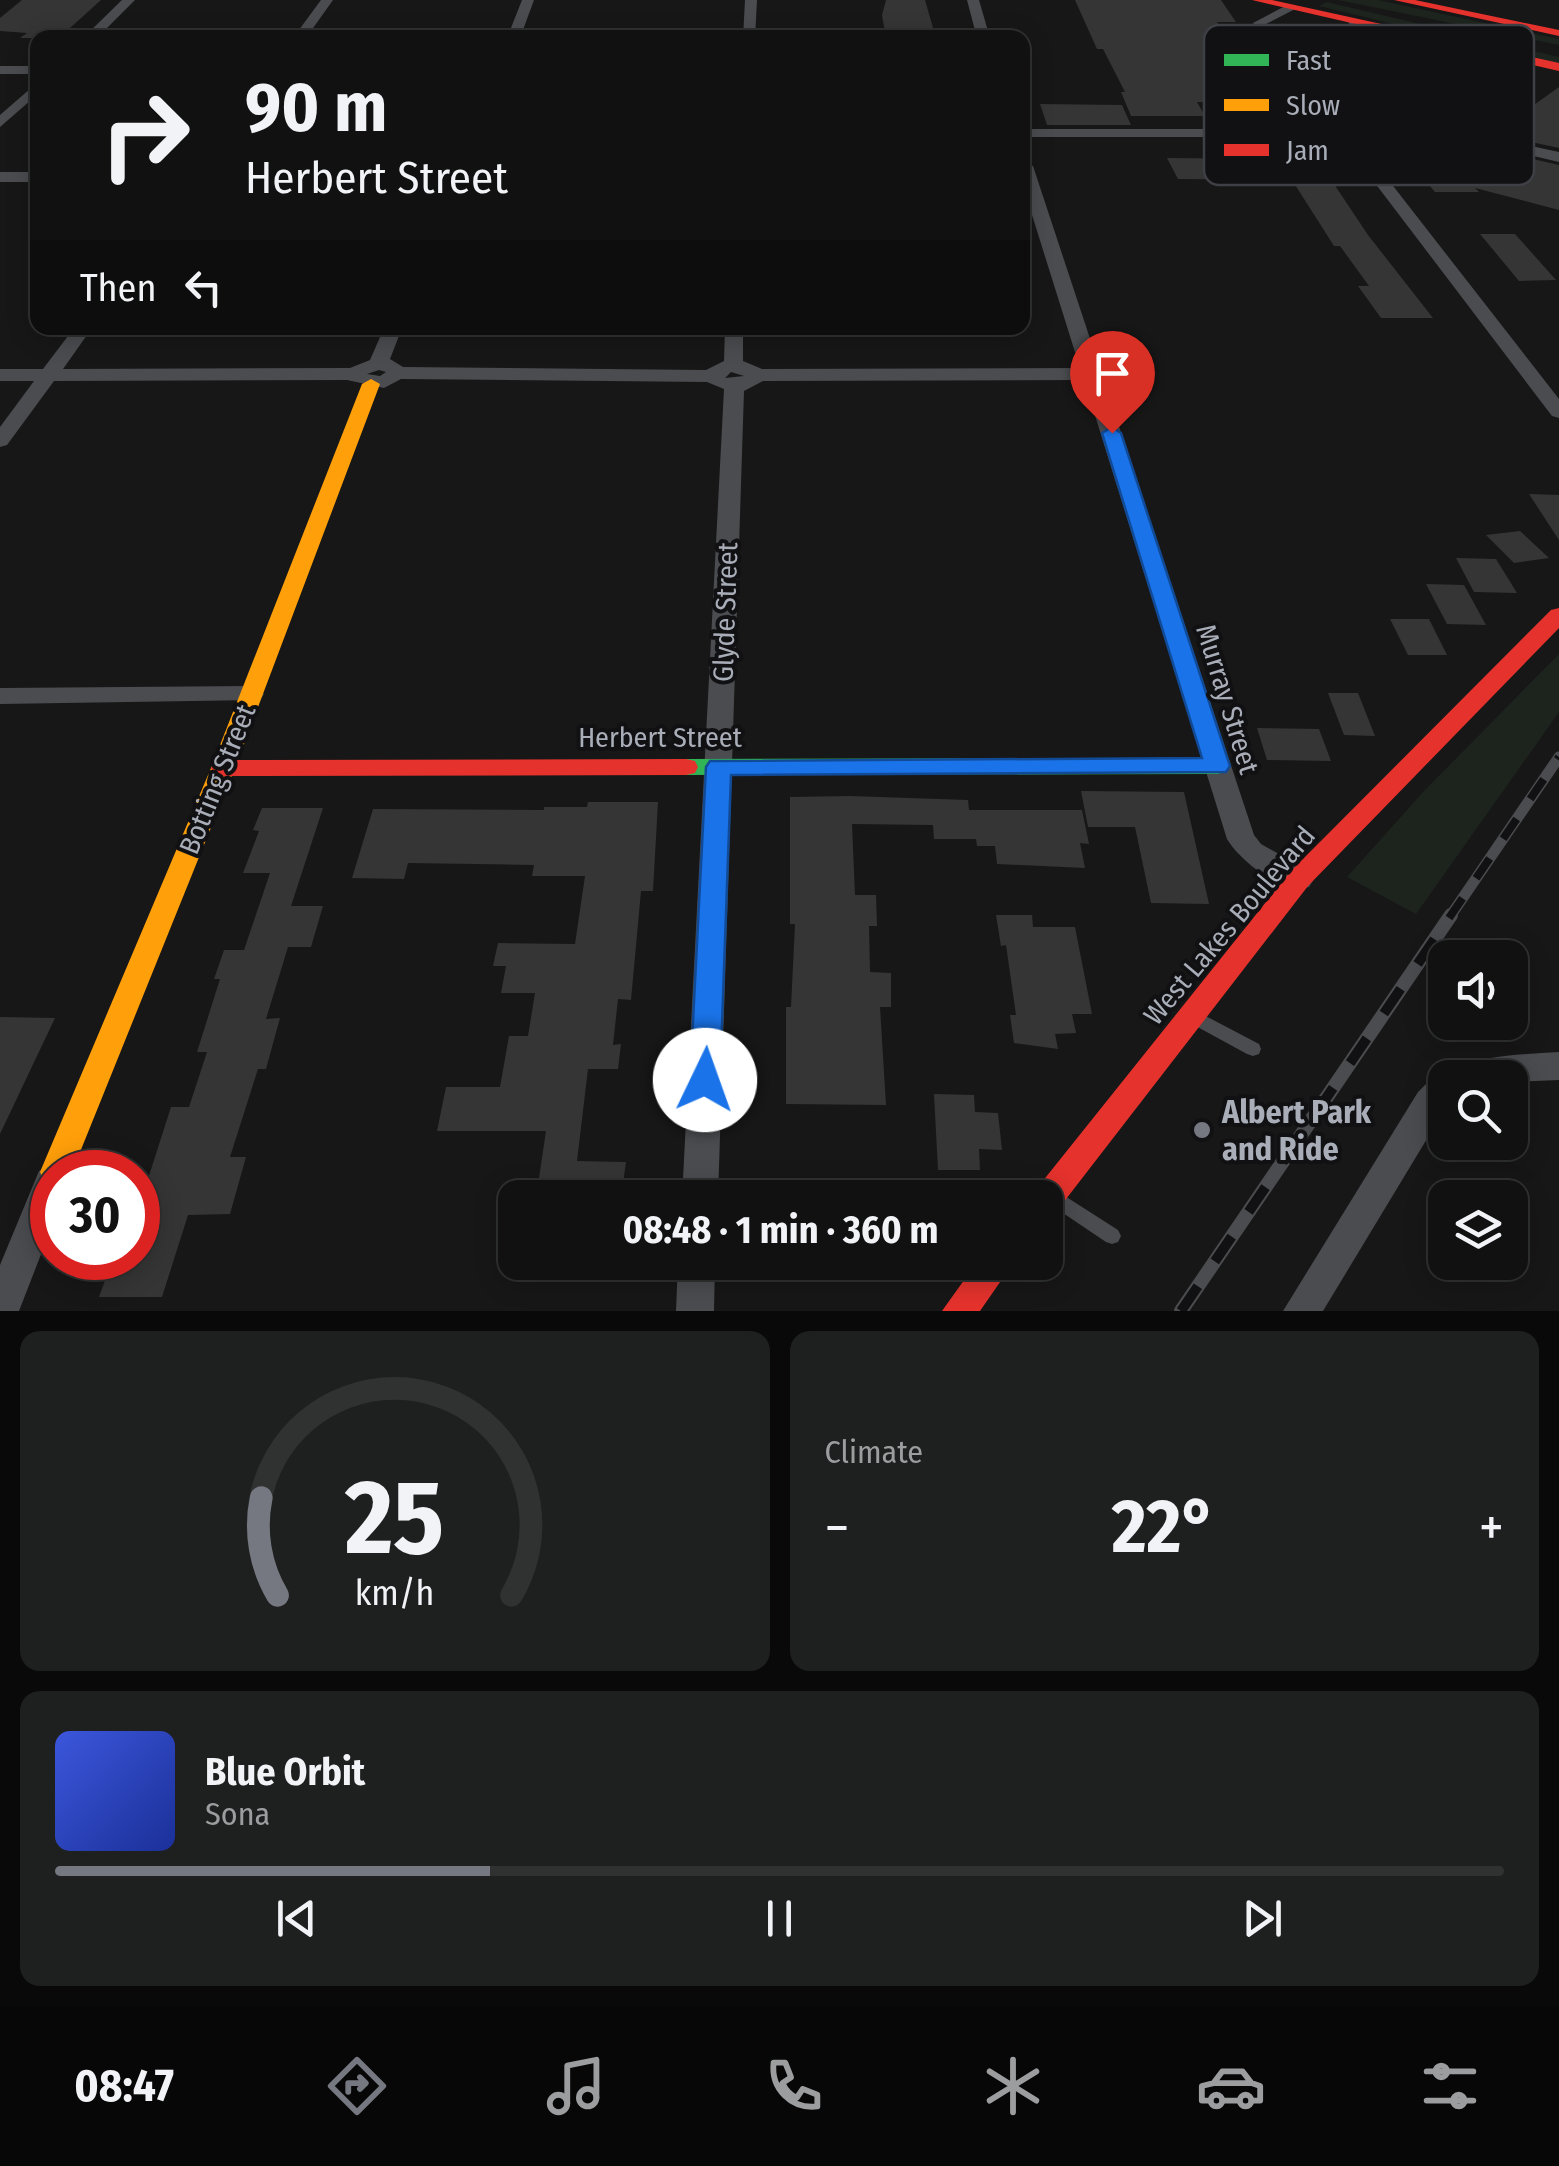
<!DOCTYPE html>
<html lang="en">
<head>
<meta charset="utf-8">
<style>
	body { margin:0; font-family:"Fira Sans Condensed",sans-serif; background:#1e1f1f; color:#f1f3f6; height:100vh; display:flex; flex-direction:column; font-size:38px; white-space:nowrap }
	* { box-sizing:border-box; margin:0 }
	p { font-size:32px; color:#9c9d9f }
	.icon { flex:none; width:55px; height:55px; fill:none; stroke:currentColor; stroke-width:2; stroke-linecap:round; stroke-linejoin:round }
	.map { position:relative; height:1311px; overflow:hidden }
	.drawer { display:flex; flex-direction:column; gap:20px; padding:20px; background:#090909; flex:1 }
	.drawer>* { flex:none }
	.hud { position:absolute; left:30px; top:30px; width:1000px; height:305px; border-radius:20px; box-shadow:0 5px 25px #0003,0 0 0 2px #303131; background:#111; color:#f1f3f6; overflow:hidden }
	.buttons { position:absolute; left:1428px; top:940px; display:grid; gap:20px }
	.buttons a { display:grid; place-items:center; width:100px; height:100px; border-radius:20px; background:#111; box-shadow:0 5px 25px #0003,0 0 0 2px #303131; font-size:50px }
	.speed { position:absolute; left:30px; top:1150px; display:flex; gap:20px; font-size:50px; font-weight:700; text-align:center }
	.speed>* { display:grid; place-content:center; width:130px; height:130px; border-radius:50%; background:#111; box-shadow:0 5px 25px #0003,0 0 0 2px #303131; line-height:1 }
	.speed .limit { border:15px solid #d22; background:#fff; color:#111 }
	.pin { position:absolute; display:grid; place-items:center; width:85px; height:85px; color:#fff; margin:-102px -42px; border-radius:50% 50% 50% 0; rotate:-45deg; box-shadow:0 0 10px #0007 }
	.pin .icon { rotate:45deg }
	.me { position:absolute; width:110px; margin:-55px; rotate:3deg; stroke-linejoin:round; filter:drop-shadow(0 0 8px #0008) }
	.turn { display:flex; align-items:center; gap:35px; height:210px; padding:0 50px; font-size:45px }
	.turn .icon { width:130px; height:130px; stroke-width:2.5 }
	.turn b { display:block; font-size:70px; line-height:85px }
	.then { display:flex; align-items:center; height:95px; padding:0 50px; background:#0003; gap:20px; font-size:38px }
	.big { font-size:75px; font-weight:700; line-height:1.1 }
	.drawer .widget { flex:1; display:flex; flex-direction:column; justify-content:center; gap:15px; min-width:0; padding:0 35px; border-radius:20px; background:#1e1f1f }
	.drawer .dial { align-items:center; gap:0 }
	.dial svg { height:260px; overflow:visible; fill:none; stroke:#303131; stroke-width:7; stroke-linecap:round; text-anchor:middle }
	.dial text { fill:#f1f3f6; stroke:none }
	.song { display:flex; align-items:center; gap:30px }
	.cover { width:120px; height:120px; border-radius:15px; background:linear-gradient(135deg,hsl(230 70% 55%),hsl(230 70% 35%)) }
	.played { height:10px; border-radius:5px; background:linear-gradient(90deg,#757880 30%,#303131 30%) }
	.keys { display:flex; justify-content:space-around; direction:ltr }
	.heat { display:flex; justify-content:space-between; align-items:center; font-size:55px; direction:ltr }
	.drawer .tiles { flex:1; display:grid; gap:20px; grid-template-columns:1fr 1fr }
	.widget:last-child { grid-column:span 2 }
	.trip { position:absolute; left:498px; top:1180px; width:565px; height:100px; border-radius:20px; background:#111; box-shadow:0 5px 25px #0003,0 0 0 2px #303131; font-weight:700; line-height:100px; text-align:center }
	.tab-bar { display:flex; height:160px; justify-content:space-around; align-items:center; background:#070707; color:#9c9d9f }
	.tab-bar .icon { width:70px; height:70px }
	.tab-bar .on { color:#757880 }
	.tab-bar b { font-size:45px; color:#f1f3f6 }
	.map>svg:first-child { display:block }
	.green { fill:#1d241e }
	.building { fill:#353536 }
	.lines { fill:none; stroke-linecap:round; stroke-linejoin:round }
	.lane { fill:#4b4c50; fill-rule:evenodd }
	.street { fill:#4b4c50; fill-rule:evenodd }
	.fast { fill:#30b455; fill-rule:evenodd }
	.slow { fill:#ff9f0a; fill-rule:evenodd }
	.jam { fill:#e5322d; fill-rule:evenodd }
	.rail-far1-casing { stroke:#4b4c4f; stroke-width:11 }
	.rail-casing { stroke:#4b4c4f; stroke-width:14 }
	.rail-far1 { stroke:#111113; stroke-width:8; stroke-dasharray:24; stroke-linecap:butt }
	.rail { stroke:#111113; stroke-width:10; stroke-dasharray:30; stroke-linecap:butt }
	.route { fill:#1a73e8; stroke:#114b97; stroke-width:2.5 }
	.poi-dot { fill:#757880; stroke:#111113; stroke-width:4 }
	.labels { text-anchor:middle; stroke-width:8; stroke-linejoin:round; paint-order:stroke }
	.street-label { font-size:28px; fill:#a8adb8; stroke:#111113 }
	.near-poi-label { font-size:32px; font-weight:bold; fill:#a8adb8; stroke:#111113; text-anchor:start }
	.key { fill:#111113; stroke:#3e4045; stroke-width:2.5 }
	.key-label { font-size:28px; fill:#a8adb8 }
</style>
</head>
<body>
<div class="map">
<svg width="1559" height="1311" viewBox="0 0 1559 1311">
	<rect width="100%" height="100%" fill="#171717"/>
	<path class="green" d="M 1338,0 L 1378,0 L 1559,39 L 1559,45 Z
		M 1327,2 L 1559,57 L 1559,64 L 1319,6 Z
		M 1559,654 L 1559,712 L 1416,914 L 1347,877 L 1425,790 Z"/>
	<path class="building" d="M 22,0 L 101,0 L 59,38 L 20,38 L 27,33 L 0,31 L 0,18 Z
		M 886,0 L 925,0 L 936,38 L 886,38 L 882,15 Z
		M 1075,0 L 1221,0 L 1236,22 L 1217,22 L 1270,94 L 1275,94 L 1298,125 L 1264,125 L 1246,103 L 1197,102 L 1205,116 L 1131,116 L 1121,92 L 1125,92 L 1103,49 L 1097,49 Z
		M 1414,45 L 1481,60 L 1429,89 L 1524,112 L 1559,87 L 1559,148 L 1456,126 L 1392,58 Z
		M 1040,104 L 1122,105 L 1131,125 L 1047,125 Z
		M 1273,141 L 1313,143 L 1348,185 L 1334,184 L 1368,235 L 1433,318 L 1381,318 L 1358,286 L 1369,286 L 1340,246 L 1334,246 L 1292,180 L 1178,179 L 1167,158 L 1284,159 Z
		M 1391,141 L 1453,141 L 1559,165 L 1559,210 L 1475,188 L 1479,192 L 1435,192 Z
		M 1480,234 L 1515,234 L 1556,280 L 1519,281 Z
		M 1529,494 L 1559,495 L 1559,540 Z
		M 1520,531 L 1549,558 L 1514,563 L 1486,535 Z
		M 1456,558 L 1496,559 L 1517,593 L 1474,592 Z
		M 1426,584 L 1464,585 L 1486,625 L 1447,624 Z
		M 1390,619 L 1429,619 L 1447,655 L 1408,655 Z
		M 1328,693 L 1358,693 L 1375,736 L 1344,735 Z
		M 1257,728 L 1319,729 L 1331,761 L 1267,760 Z
		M 1081,791 L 1184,792 L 1209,904 L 1151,903 L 1135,827 L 1088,827 Z
		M 850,796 L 968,800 L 969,810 L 1082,810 L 1089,844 L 1080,843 L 1085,868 L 997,864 L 995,846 L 977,846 L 976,839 L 934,839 L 933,825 L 852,824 L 855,895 L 876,895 L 877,926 L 869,926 L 870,972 L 891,973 L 891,1007 L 880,1007 L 886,1105 L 786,1104 L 786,1007 L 791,1007 L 795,924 L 790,924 L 790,797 Z
		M 588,802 L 658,802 L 653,891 L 641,891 L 631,1000 L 618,999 L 613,1045 L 621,1044 L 618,1069 L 588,1069 L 577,1161 L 626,1162 L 621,1198 L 536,1198 L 546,1131 L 437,1131 L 446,1087 L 500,1087 L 509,1036 L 528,1036 L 535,993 L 501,993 L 506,966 L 493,966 L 498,943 L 575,944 L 585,876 L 532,876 L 534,865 L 408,863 L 404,879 L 352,878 L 373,809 L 544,810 L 544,807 L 587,807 Z
		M 262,808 L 323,808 L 291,906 L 323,906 L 311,947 L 288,947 L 266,1019 L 280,1018 L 266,1069 L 258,1069 L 230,1157 L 246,1157 L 230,1214 L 188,1215 L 162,1297 L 99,1297 L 113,1258 L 138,1258 L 140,1185 L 146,1185 L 171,1107 L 189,1107 L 207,1052 L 197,1052 L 220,979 L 214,979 L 224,950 L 244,950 L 270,873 L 243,873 L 259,831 L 253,830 Z
		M 996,915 L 1032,915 L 1033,927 L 1075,927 L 1092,1014 L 1072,1014 L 1076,1033 L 1055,1034 L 1058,1049 L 1014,1043 L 1010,1015 L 1016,1015 L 1006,945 L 1001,946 Z
		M 0,1017 L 55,1018 L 0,1134 Z
		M 934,1094 L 974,1095 L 975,1112 L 998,1113 L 1002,1150 L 979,1149 L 980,1170 L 938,1170 Z"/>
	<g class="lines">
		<path class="lane" d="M 1350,19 L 1456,131 L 1456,135 L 1450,135 L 1348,22 Z
			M 1198,1012 L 1259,1044 L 1261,1049 L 1259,1054 L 1253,1056 L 1247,1054 L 1192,1024 L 1190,1019 L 1192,1014 Z
			M 1057,1191 L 1118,1230 L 1121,1236 L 1118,1242 L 1112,1244 L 1106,1242 L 1051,1205 L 1048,1199 L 1051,1193 Z"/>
		<path class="street" d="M 122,0 L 135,0 L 97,38 L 83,38 Z
			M 321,0 L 333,0 L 306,38 L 293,38 Z
			M 522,0 L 534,0 L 520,38 L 507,38 Z
			M 745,0 L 757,0 L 755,38 L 743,38 Z
			M 967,0 L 979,0 L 990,38 L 977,38 Z
			M 1287,5 L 1297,8 L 1266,24 L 1348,129 L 1453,129 L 1559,152 L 1559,162 L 1453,137 L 1355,137 L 1559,399 L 1559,418 L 1552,416 L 1340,137 L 1022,137 L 1022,129 L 1333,129 L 1253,23 Z
			M 0,66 L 38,66 L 38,74 L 0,74 Z
			M 38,82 L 38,94 L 0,127 L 0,115 Z
			M 1022,162 L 1033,166 L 1254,835 L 1261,844 L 1309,871 L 1314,879 L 1309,887 C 1283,895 1240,861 1227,839 L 1084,380 L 763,381 L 744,391 L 718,1198 L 682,1198 L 724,389 L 707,382 L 401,379 L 384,388 L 347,380 L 54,381 L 7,445 L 0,447 L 0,427 L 34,381 L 0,381 L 0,369 L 43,369 L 74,328 L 92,328 L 63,369 L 350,368 L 370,360 L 384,328 L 402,328 L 390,359 L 403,367 L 706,370 L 724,361 L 725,328 L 743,328 L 743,361 L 762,369 L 1080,368 L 1022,183 ZM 379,370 L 386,372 L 380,376 L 367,374 ZM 731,372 L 744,376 L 725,378 Z
			M 0,172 L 38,172 L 38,182 L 0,182 Z
			M 251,686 L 264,694 L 260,700 L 0,704 L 0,688 Z
			M 1559,1052 L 1559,1080 L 1510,1082 L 1510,1078 L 1445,1078 L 1445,1109 L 1323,1311 L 1283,1311 L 1418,1092 L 1433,1077 L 1448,1074 L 1451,1068 C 1486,1056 1522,1054 1559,1052 Z
			M 52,1166 L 65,1172 L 52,1172 L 52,1226 L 19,1311 L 0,1311 L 0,1265 L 39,1171 Z
			M 678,1262 L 715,1262 L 714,1311 L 676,1311 Z"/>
		<path class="fast" d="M 1217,758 L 1226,760 L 1229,766 L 1226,772 L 1217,774 L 686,775 L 677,773 L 674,767 L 677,761 L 686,759 Z"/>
		<path class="slow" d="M 371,379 L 380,384 L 235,768 L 72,1172 L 52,1172 L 52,1185 L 45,1182 L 40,1172 L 211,768 L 362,384 Z"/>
		<path class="jam" d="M 1252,0 L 1272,0 L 1559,63 L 1559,71 Z
			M 1394,0 L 1415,0 L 1559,30 L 1559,36 Z
			M 1559,608 L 1559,628 L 1308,886 L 1056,1212 L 1045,1217 L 1045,1198 L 1031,1198 L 1034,1192 L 1290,872 L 1551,610 Z
			M 686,759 L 695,761 L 698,767 L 695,773 L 686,775 L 223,776 L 214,774 L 211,768 L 214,762 L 223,760 Z
			M 977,1262 L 1014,1262 L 980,1311 L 942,1311 Z"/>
		<g class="rail-far1-casing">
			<path id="rail-far1" d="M 1449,918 L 1559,757"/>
		</g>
		<g class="rail-casing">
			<path id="rail" d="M 1181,1311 L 1451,915"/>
		</g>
		<use href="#rail-far1" class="rail-far1"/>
		<use href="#rail" class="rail"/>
	</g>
	<path class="route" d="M 1112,427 L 1121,433 L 1230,766 L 1226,772 L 731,775 L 720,1080 L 716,1089 L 705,1093 L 694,1089 L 690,1080 L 706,767 L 710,761 L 1202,758 L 1102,433 Z"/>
	<circle class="poi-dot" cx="1202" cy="1130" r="10"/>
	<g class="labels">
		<g class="street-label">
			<text transform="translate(725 612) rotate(-88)" y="10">Glyde Street</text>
			<text transform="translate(1228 699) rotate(73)" y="10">Murray Street</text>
			<text x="660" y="747">Herbert Street</text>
			<text transform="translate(217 779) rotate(-68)" y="10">Botting Street</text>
			<text transform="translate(1229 925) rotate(-50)" y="10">West Lakes Boulevard</text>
		</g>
		<g class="near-poi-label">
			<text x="1222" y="1123">Albert Park<tspan x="1222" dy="37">and Ride</tspan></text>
		</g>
	</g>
	<rect x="1204" y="25" width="330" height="160" rx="15" class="key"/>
	<rect x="1224" y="54" width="45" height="12" fill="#30b455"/>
	<rect x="1224" y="99" width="45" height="12" fill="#ff9f0a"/>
	<rect x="1224" y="144" width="45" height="12" fill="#e5322d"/>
	<g class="key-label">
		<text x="1286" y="70">Fast</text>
		<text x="1286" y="115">Slow</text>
		<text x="1286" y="160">Jam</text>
	</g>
</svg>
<div class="buttons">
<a><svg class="icon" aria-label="sound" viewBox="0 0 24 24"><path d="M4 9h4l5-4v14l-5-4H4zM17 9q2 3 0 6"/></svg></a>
<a><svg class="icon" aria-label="search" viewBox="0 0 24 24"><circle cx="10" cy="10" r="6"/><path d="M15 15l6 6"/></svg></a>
<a><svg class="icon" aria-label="layers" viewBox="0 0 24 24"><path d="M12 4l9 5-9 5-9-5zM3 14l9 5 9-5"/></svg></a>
</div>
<div class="speed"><div class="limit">30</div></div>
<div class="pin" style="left:1112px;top:433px;background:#d93025"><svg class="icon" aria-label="arrive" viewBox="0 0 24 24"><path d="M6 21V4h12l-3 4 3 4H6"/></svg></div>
<svg class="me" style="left:705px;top:1080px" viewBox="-20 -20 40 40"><circle r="19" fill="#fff"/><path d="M0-13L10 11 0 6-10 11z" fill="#1a73e8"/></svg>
<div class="trip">08:48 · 1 min · 360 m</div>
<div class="hud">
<div class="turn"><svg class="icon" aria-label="right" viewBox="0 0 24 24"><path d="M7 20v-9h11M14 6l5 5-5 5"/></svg><div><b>90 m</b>Herbert Street</div></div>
<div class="then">Then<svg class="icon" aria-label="left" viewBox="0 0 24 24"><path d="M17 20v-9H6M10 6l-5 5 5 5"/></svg></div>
</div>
</div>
<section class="drawer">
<div class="tiles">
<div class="widget dial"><svg viewBox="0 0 100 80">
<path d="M14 69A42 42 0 1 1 86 69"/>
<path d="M14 69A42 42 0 0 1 9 39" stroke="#757880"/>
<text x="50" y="56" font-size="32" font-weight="700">25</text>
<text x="50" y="72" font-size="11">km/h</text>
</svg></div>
<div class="widget"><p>Climate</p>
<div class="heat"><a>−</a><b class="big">22°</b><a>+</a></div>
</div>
<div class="widget">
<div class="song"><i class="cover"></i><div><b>Blue Orbit</b><p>Sona</p></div></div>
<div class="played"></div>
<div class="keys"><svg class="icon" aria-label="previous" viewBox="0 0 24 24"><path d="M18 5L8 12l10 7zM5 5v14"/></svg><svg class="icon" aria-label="pause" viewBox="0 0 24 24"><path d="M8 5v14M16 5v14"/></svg><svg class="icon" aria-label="next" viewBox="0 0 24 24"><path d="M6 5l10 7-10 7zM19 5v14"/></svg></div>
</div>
</div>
</section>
<nav class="tab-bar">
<b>08:47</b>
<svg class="icon on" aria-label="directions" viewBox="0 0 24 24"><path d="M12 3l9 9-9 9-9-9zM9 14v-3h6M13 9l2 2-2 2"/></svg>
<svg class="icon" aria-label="music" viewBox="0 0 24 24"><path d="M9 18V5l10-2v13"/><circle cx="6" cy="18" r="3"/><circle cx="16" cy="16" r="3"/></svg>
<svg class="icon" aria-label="phone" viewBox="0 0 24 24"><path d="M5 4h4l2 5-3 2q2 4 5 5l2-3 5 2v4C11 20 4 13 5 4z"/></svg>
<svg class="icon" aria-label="climate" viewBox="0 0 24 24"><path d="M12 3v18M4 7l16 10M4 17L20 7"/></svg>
<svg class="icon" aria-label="car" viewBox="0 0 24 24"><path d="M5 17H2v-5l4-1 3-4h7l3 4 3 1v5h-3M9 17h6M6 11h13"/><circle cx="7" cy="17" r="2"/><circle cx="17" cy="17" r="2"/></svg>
<svg class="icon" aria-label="filters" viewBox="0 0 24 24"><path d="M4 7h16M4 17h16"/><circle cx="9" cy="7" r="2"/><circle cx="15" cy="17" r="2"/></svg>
</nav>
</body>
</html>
